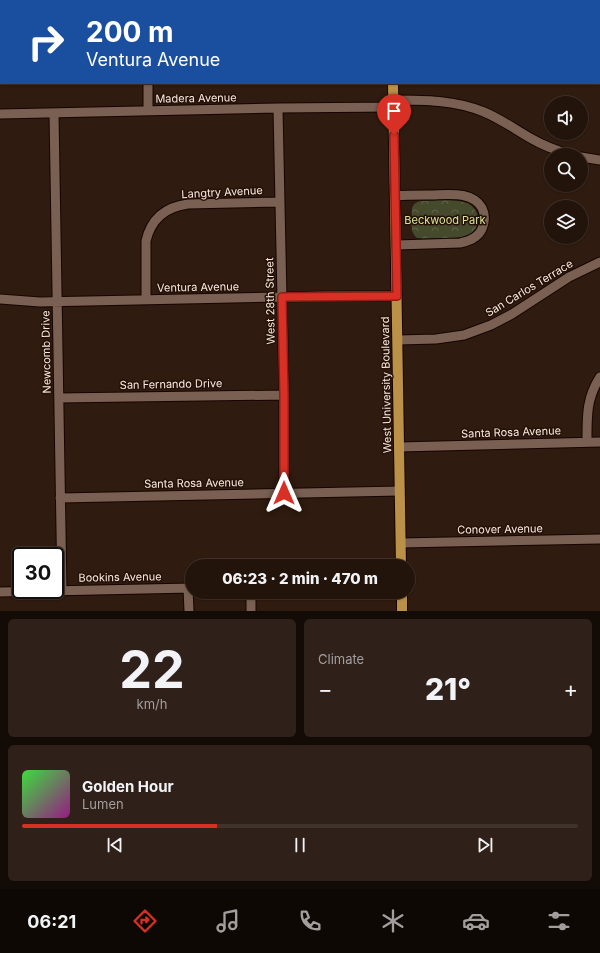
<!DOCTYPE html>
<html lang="en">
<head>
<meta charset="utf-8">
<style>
	body { margin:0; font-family:Inter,sans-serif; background:#2f2119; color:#f1f3f6; height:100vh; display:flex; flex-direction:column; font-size:15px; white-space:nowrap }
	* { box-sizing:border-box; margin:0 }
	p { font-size:13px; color:#a39e9d }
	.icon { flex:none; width:22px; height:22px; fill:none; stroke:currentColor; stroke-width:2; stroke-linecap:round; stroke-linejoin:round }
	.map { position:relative; height:611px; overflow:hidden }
	.side { display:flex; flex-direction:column; gap:8px; padding:8px; background:#130b06; flex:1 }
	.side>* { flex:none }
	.banner { position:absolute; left:0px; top:0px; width:600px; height:84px; box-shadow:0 1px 3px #0004,0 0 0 1px #40332c; background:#1a4fa0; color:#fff; overflow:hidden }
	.buttons { position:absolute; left:544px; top:96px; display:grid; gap:8px }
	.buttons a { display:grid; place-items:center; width:44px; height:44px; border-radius:50%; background:#23140b; box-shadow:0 1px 3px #0004,0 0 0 1px #40332c; font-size:20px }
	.speed { position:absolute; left:12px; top:547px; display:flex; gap:8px; font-size:20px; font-weight:700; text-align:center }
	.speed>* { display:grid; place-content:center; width:52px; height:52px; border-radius:50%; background:#23140b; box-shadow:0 1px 3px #0004,0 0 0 1px #40332c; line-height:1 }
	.speed .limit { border:2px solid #111; border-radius:6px; background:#fff; color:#111 }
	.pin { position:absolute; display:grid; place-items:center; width:34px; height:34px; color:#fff; margin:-41px -17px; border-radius:50% 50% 50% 0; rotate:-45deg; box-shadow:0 0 4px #0007 }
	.pin .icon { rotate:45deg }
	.me { position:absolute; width:44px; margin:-22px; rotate:0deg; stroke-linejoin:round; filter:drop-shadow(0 0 3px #0008) }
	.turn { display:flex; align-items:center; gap:14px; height:84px; padding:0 20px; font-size:18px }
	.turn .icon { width:52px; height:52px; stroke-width:2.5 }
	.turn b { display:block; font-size:28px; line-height:34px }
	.big { font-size:30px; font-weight:800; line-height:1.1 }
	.side .tile { flex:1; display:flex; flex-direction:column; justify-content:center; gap:6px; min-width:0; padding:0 14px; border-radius:6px; background:#2f2119 }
	.side .dial { align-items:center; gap:0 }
	.dial b { font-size:52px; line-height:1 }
	.song { display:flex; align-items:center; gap:12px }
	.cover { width:48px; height:48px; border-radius:6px; background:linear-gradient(135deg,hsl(120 70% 55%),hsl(310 70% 35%)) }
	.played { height:4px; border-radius:2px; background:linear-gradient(90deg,#d93025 35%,#40332c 35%) }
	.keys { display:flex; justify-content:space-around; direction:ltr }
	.heat { display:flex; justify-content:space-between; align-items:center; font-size:22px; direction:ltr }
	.side .tiles { flex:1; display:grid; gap:8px; grid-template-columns:1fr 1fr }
	.tile:last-child { grid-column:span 2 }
	.trip { position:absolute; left:185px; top:559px; width:230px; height:40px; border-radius:20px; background:#23140b; box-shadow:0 1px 3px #0004,0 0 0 1px #40332c; font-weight:800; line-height:40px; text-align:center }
	.dock { display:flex; height:64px; justify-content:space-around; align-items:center; background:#0e0804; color:#a39e9d }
	.dock .icon { width:28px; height:28px }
	.dock .on { color:#d93025 }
	.dock b { font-size:18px; color:#f1f3f6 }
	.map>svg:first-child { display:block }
	.forest { fill:url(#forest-crowns) }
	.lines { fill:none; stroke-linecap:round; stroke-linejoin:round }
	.minor-casing { stroke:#160500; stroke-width:11 }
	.major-casing { stroke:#160500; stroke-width:12 }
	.minor { stroke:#796052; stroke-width:9 }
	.major { stroke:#ba9147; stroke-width:10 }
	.route-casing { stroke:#8d1f18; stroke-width:10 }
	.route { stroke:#d93025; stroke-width:7 }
	.labels { text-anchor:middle; stroke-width:3; stroke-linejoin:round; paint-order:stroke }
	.street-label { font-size:11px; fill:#f9eae2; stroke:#251106 }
	.park-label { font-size:11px; fill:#d8e795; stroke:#251106 }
</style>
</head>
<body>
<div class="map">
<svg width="600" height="611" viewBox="0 0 600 611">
	<defs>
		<pattern id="forest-crowns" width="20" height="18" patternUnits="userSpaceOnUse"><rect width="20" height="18" fill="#454a2d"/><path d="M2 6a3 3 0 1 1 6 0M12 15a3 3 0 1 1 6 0" fill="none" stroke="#61644b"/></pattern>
	</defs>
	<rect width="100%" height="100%" fill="#2f1b0f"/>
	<path class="forest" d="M 420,201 C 432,201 459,198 469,204 C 474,207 478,213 478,219 C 478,240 453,238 438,238 C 431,238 424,239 417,238 C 409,232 412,217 412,208 C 414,204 415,203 420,201 Z"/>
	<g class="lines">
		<g class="minor-casing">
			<path id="minor" d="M 42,0 L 46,1
				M 155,0 L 155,1
				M 547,0 L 547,1
				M 318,1 L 380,0
				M 599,62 L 600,62
				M 393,100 C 424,100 455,100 484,112 C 501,119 516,130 532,139 C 544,146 558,151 571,155
				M 278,108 L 284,395 L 284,493
				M 148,111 L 148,83
				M 54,113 L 62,590
				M 0,114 L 278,108 L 393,107
				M 581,157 L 600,160
				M 395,196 C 406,195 417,195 428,195 C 446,195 472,190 482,208 C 485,214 485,220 483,226 C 480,237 470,241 460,243 L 396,245
				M 0,299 L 40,302 L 328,296 L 397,296
				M 146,300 L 146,241 C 151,219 165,207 188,204 L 280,202
				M 398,340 L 436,339 L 464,335 L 491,325 L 512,314 L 569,277 L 600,262
				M 59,398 L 284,395
				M 587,442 C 587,417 586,399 600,377
				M 399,447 L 600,442
				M 60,498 L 400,491
				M 401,543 L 600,539
				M 188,588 L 189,611
				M 0,592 L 192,588
				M 251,592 L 251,611"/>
		</g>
		<g class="major-casing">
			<path id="major" d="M 391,0 L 391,1
				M 393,83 L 401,566
				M 402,592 L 402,611"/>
		</g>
		<use href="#minor" class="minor"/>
		<use href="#major" class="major"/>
	</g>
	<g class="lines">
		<g class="route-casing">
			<path id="route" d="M 284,493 L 284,394 L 282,297 L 397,296 L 394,135"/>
		</g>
		<use href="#route" class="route"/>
	</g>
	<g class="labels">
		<g class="street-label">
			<text transform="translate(196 98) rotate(-1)" y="4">Madera Avenue</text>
			<text transform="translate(222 192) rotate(-3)" y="4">Langtry Avenue</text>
			<text transform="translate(198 287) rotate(-1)" y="4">Ventura Avenue</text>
			<text transform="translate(529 288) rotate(-31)" y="4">San Carlos Terrace</text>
			<text transform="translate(270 301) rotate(-91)" y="4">West 28th Street</text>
			<text transform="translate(46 352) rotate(-91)" y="4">Newcomb Drive</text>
			<text transform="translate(171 384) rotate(-1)" y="4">San Fernando Drive</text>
			<text transform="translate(386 385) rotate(-91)" y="4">West University Boulevard</text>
			<text transform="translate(511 432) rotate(-2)" y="4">Santa Rosa Avenue</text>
			<text transform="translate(194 483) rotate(-1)" y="4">Santa Rosa Avenue</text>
			<text transform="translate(500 529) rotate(-1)" y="4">Conover Avenue</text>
			<text transform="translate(120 577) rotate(-1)" y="4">Bookins Avenue</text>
		</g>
		<g class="park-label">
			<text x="445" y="224">Beckwood Park</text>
		</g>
	</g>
</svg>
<div class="buttons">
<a><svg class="icon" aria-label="sound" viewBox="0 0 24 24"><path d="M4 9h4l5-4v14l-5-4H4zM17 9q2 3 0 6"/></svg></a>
<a><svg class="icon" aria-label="search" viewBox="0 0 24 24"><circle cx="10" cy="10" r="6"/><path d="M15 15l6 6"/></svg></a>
<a><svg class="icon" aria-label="layers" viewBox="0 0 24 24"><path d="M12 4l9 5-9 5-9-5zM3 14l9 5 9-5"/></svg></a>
</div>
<div class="speed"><div class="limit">30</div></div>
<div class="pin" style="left:394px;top:135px;background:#d93025"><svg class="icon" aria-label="arrive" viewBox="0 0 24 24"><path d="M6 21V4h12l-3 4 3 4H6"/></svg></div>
<svg class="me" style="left:284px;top:493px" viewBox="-20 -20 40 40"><path d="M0-17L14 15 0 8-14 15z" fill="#d93025" stroke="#fff" stroke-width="4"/></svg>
<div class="trip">06:23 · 2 min · 470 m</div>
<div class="banner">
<div class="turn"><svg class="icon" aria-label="right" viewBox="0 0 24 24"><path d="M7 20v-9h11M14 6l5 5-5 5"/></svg><div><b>200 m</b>Ventura Avenue</div></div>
</div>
</div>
<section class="side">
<div class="tiles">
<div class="tile dial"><b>22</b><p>km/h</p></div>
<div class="tile"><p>Climate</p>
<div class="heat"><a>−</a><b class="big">21°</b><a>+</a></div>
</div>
<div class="tile">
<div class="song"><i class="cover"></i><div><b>Golden Hour</b><p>Lumen</p></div></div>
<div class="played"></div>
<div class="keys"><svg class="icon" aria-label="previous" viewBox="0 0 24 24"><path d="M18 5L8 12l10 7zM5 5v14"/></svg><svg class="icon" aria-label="pause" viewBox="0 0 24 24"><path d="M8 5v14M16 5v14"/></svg><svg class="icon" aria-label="next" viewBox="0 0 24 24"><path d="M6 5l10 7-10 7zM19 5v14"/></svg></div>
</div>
</div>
</section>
<nav class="dock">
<b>06:21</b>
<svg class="icon on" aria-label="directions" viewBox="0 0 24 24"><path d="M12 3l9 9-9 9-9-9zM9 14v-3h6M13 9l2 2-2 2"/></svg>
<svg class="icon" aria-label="music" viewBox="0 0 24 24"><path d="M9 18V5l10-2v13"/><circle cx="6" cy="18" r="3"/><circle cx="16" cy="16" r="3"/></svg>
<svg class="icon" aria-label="phone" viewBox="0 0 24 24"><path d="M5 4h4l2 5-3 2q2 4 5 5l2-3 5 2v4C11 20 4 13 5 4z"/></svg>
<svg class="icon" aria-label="climate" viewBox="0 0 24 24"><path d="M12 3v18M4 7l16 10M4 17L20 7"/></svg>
<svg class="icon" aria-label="car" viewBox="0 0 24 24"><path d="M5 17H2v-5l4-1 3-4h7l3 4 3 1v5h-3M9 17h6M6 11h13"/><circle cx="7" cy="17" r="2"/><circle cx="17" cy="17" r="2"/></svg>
<svg class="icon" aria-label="filters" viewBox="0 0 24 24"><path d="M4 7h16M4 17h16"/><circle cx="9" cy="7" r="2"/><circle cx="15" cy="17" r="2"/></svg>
</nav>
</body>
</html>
